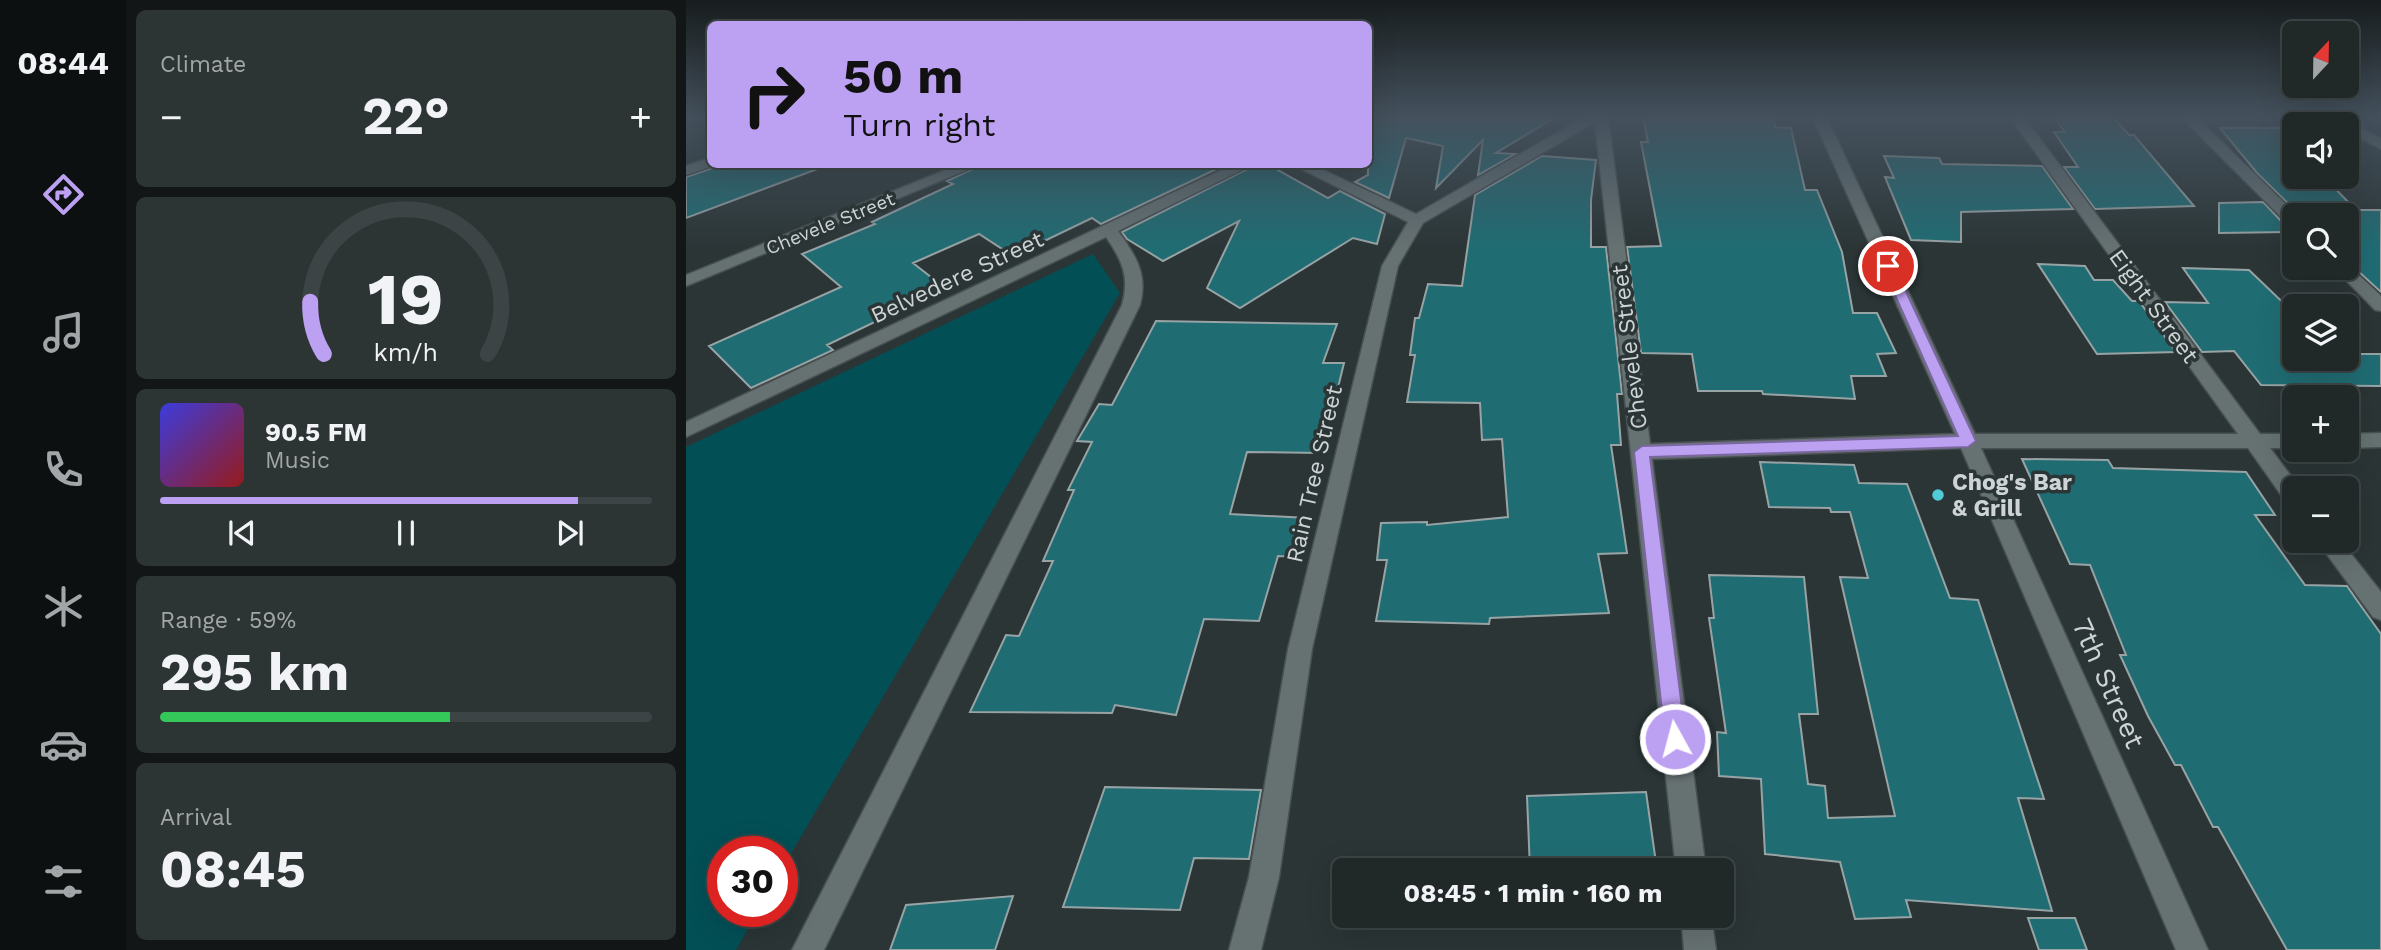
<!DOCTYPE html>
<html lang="en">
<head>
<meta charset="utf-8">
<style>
	body { margin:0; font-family:"Work Sans",sans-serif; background:#2d3434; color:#f1f3f6; height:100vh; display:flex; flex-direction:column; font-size:26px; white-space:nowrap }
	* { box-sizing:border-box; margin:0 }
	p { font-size:23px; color:#a2a6a8 }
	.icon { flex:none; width:38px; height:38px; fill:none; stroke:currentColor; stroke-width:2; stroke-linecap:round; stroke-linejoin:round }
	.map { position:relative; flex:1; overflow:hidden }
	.side { display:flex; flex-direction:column; gap:10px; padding:10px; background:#121616; width:560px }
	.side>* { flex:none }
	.top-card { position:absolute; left:21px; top:21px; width:665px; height:147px; border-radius:10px; box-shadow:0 7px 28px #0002,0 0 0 2px #3d4445; background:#bca0f2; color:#111; overflow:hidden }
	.needle { width:46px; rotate:22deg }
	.buttons { position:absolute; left:1596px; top:21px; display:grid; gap:14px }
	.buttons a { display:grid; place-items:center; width:77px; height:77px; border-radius:10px; background:#202828; box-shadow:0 7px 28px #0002,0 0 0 2px #3d4445; font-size:35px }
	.speed { position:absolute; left:21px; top:836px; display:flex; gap:14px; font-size:35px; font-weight:700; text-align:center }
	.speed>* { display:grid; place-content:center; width:91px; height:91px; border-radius:50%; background:#202828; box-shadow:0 7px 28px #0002,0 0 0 2px #3d4445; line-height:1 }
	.speed .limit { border:10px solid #d22; background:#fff; color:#111 }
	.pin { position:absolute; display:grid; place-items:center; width:60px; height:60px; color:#fff; margin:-30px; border:4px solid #fff; border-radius:50%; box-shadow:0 2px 7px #0007 }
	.me { position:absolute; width:77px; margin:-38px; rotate:353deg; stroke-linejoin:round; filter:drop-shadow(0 0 5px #0008) }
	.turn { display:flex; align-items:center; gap:24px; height:147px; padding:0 21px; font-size:32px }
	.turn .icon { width:91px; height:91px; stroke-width:2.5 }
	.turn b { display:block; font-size:49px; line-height:60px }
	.big { font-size:52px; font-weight:700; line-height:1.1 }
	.side .widget { flex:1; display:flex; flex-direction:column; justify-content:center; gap:10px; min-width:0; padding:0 24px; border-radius:10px; background:#2d3434 }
	.side .dial { align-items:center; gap:0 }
	.dial svg { height:182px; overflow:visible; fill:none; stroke:#3d4445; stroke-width:7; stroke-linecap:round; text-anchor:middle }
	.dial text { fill:#f1f3f6; stroke:none }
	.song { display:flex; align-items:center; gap:21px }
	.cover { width:84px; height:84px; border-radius:10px; background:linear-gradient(135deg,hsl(240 70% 55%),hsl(0 70% 35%)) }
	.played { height:7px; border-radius:4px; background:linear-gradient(90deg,#bca0f2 85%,#3d4445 85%) }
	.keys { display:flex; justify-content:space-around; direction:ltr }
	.heat { display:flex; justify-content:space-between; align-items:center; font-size:38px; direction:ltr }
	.charge { height:10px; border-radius:5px; background:linear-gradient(90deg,#34c759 59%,#3d4445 0) }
	.trip { position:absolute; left:646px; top:858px; width:402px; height:70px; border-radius:10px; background:#202828; box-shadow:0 7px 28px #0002,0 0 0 2px #3d4445; font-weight:700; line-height:70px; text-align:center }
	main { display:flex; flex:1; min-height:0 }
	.menu { display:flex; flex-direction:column; width:126px; justify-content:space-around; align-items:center; background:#0d1010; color:#a2a6a8 }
	.menu .icon { width:49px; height:49px }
	.menu .current { color:#bca0f2 }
	.menu b { font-size:32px; color:#f1f3f6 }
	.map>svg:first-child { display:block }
	.green { fill:#034f56 }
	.building { fill:#206c73; stroke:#98a3a5; stroke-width:2 }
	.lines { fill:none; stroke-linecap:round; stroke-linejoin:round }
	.minor-casing { stroke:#485051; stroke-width:3 }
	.minor { fill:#667172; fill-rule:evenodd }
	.route { fill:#bca0f2; stroke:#7a689d; stroke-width:2 }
	.poi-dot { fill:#52cbd8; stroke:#2b3536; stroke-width:2.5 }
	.labels { text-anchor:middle; stroke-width:7; stroke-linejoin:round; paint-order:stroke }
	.far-street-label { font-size:19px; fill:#ced4d5; stroke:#2b3536 }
	.street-label { font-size:23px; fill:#ced4d5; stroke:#2b3536 }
	.poi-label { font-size:23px; font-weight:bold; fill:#ced4d5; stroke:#2b3536; text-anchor:start }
	.near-street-label { font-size:28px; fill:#ced4d5; stroke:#2b3536 }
</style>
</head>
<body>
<main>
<nav class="menu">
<b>08:44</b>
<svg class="icon current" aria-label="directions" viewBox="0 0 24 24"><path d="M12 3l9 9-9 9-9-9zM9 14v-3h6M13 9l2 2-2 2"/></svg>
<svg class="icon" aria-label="music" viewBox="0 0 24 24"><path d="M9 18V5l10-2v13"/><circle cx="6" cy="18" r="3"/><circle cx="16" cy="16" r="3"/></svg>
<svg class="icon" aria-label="phone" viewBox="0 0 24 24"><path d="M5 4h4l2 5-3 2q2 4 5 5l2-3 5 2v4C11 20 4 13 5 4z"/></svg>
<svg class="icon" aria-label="climate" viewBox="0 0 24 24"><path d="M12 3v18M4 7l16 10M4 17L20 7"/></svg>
<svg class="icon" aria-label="car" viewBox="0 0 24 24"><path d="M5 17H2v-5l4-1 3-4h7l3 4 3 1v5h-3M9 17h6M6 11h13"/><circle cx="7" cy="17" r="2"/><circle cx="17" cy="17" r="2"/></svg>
<svg class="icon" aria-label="filters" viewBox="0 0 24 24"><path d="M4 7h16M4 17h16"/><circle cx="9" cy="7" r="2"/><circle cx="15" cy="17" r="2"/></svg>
</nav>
<section class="side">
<div class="widget"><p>Climate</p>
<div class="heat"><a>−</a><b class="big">22°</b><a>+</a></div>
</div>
<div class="widget dial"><svg viewBox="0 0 100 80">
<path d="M14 69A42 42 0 1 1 86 69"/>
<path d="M14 69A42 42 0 0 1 8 46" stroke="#bca0f2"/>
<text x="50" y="56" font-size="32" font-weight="700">19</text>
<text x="50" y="72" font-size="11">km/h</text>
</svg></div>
<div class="widget">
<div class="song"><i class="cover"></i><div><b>90.5 FM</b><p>Music</p></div></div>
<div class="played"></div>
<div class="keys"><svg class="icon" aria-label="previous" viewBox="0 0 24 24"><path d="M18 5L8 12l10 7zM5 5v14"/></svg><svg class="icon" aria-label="pause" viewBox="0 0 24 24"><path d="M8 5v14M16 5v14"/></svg><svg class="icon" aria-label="next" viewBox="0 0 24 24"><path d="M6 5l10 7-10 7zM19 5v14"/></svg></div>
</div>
<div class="widget"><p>Range · 59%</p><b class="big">295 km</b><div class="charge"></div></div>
<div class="widget"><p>Arrival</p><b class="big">08:45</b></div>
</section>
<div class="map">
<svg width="1695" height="950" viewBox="0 0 1695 950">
	<rect width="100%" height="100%" fill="#2b3536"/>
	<path class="green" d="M 407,254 L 434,293 L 96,869 L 96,852 L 37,852 L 37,912 L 72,912 L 50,950 L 0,950 L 0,447 Z"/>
	<path class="building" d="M 682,116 L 871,116 L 810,153 L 829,154 L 792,175 L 797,140 L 750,188 L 757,146 L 720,138 L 703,198 L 669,182 L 682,175 Z
		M 957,116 L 1087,116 L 1089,127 L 1105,128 L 1119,190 L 1131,190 L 1156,252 L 1167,313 L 1191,313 L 1210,353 L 1191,354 L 1200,376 L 1165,376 L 1169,399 L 1077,394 L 1076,391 L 1012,391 L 1006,354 L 955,353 L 941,247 L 975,246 L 955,142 L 962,142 Z
		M 1367,116 L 1426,116 L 1443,135 L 1448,135 L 1508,206 L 1409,209 L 1378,167 L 1392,167 L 1368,132 L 1379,132 Z
		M 1534,128 L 1608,128 L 1608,177 L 1638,177 L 1670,210 L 1695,210 L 1695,292 L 1661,261 L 1661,215 L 1614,215 L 1571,173 Z
		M 856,156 L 910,160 L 905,200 L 905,247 L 920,247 L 936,394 L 931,394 L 935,445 L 925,445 L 941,553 L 912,554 L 923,613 L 804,618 L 803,624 L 690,621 L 701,560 L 691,560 L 695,523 L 741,522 L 741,525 L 822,517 L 816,439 L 796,440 L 794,403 L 721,402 L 729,355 L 724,355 L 729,318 L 733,318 L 742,284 L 776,286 L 789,195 Z
		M 1198,156 L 1253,158 L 1256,164 L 1356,166 L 1387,209 L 1275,212 L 1275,242 L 1225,240 L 1199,177 L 1208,178 Z
		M 31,164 L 134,164 L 134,168 L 0,218 L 0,177 L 30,167 Z
		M 297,164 L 541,164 L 415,224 L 406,218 L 327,256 L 293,234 L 227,263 L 259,288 L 141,345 L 147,350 L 65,388 L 23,346 L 155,287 L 116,254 L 189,224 L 186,222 L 267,184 L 261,181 Z
		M 571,164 L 581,164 L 642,198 L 654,191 L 699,214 L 691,244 L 667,238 L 554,308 L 521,288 L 553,221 L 477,261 L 441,239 L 436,232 Z
		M 1577,202 L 1600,226 L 1608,228 L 1608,232 L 1533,233 L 1533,203 Z
		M 1352,264 L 1399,266 L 1408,280 L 1427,280 L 1446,301 L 1453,301 L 1490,352 L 1411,354 Z
		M 1497,268 L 1563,270 L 1608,313 L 1608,359 L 1661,359 L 1661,354 L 1695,354 L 1695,386 L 1575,385 L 1548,351 L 1516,352 L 1479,302 L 1522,303 Z
		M 470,321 L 651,324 L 637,363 L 658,363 L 636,453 L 561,452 L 544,514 L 622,518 L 610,557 L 592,556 L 573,621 L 518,619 L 490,715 L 429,705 L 426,713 L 284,712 L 320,635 L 333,636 L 367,561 L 357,561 L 388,490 L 382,490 L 406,442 L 391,441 L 413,404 L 426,405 Z
		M 1336,459 L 1422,460 L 1427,468 L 1560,472 L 1589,515 L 1569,515 L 1619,585 L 1661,586 L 1670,599 L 1695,634 L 1695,950 L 1601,950 L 1532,827 L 1527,827 L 1495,765 L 1489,765 L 1462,716 L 1434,655 L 1440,655 L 1404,565 L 1384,564 Z
		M 1074,462 L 1168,465 L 1173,483 L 1221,484 L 1264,598 L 1292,600 L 1358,799 L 1332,798 L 1366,911 L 1220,900 L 1225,917 L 1169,919 L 1154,862 L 1079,854 L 1075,779 L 1033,776 L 1031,732 L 1040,733 L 1023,618 L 1028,618 L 1023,575 L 1118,577 L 1132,714 L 1113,714 L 1122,784 L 1139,786 L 1142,818 L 1209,816 L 1154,577 L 1182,578 L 1164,512 L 1145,512 L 1144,508 L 1083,507 Z
		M 419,787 L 575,790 L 563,859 L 508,858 L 494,910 L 377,907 Z
		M 960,792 L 971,870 L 844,870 L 841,796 Z
		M 327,896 L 309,950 L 204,950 L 220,905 Z
		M 1342,918 L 1389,918 L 1401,950 L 1353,950 Z"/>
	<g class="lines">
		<g class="minor-casing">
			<path id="minor" d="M 900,116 L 922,116 L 964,444 L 1269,434 L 1126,116 L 1140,116 L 1289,434 L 1552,434 L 1323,116 L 1337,116 L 1574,434 L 1608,434 L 1608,448 L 1584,448 L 1614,488 L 1608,488 L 1608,504 L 1600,502 L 1562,448 L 1295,448 L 1522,950 L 1490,950 L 1275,448 L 966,459 L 1020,870 L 990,870 L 909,122 L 737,223 L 712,266 L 626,649 L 593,877 L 575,950 L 543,950 L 563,877 L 602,649 L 696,266 L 722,222 L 605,164 L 625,164 L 730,214 Z
				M 1494,116 L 1509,116 L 1611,215 L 1608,215 L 1608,226 L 1602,224 Z
				M 1630,116 C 1656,116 1673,127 1695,139 L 1695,149 L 1661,131 L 1661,124 L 1646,124 Z
				M 24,158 L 24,164 L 29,165 L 0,175 L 0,166 Z
				M 274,164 L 295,164 L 0,286 L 0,275 Z
				M 548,164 L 568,164 L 432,231 C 450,256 462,274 454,305 L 138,950 L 106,950 L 436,305 C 444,277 436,260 420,237 L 0,437 L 0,422 Z
				M 1661,264 L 1695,296 L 1695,311 L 1689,310 L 1648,268 L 1661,268 Z
				M 1695,433 L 1695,447 L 1661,448 L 1661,434 Z
				M 1631,541 L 1655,541 L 1695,592 L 1695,620 L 1687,617 Z
				M 995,915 L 1025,915 L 1030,950 L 998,950 Z"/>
		</g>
		<use href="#minor" class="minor"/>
	</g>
	<linearGradient id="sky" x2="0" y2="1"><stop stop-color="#181d1e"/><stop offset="0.47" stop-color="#44515d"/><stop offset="1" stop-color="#44515d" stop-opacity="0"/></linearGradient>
	<rect width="1695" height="249" fill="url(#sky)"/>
	<path class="route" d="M 1202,262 L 1208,266 L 1290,441 L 1282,447 L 964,457 L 1000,739 L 997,746 L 989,748 L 982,746 L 979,739 L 948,452 L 956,446 L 1272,436 L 1196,266 Z"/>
	<circle class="poi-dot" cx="1252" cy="495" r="7"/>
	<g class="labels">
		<g class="far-street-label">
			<text transform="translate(144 223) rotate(-22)" y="7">Chevele Street</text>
		</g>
		<g class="street-label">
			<text transform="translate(271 277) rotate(-25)" y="8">Belvedere Street</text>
			<text transform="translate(1468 306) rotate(54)" y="8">Eight Street</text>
			<text transform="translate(943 347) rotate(-97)" y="8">Chevele Street</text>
			<text transform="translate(628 474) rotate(-77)" y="8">Rain Tree Street</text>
		</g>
		<g class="poi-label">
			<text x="1266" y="490">Chog's Bar<tspan x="1266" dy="26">&amp; Grill</tspan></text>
		</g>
		<g class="near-street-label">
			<text transform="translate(1423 683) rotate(66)" y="10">7th Street</text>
		</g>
	</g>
</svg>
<div class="buttons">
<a><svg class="needle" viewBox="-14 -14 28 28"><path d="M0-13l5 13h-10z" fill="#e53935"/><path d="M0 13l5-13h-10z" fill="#a2a6a8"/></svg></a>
<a><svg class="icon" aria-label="sound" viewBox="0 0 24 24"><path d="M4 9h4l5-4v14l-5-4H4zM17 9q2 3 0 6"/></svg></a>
<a><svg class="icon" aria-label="search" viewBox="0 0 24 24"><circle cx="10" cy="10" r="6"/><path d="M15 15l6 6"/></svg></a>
<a><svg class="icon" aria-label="layers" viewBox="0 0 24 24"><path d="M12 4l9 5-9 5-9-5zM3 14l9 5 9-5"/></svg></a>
<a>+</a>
<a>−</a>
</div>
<div class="speed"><div class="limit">30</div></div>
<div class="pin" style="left:1202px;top:266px;background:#d93025"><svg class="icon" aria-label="arrive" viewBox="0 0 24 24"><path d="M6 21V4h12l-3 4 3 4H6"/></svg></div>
<svg class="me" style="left:989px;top:739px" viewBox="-20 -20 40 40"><circle r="17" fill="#bca0f2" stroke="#fff" stroke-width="3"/><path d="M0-11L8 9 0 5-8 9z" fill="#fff"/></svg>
<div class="trip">08:45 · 1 min · 160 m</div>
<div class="top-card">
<div class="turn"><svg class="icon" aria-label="right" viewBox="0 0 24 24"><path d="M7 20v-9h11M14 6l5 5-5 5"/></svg><div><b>50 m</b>Turn right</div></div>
</div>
</div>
</main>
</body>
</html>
